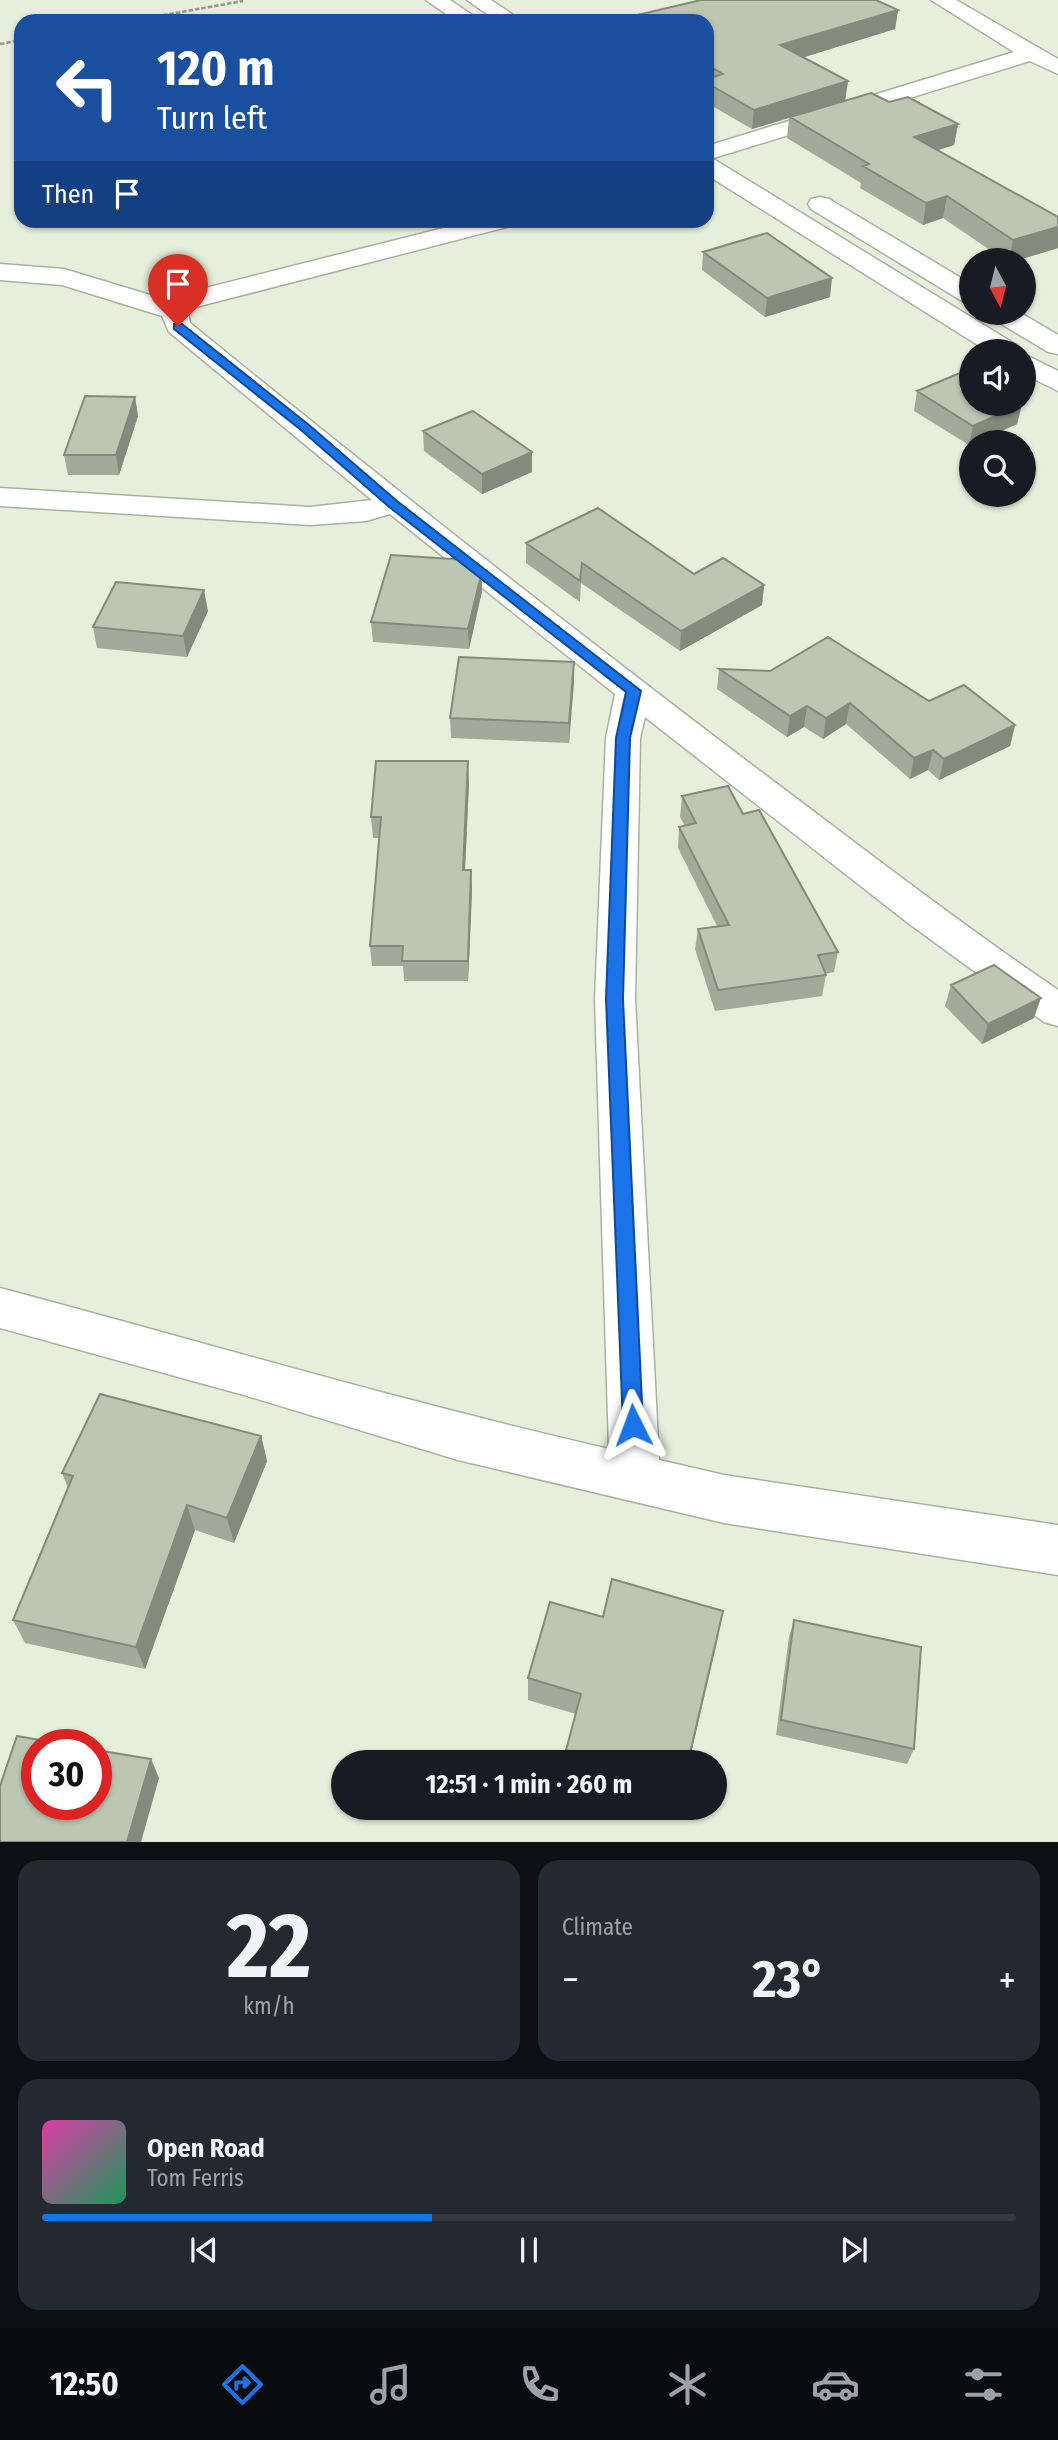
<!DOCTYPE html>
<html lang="en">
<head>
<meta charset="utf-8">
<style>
	body { margin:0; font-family:"Fira Sans Condensed",sans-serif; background:#242831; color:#f1f3f6; height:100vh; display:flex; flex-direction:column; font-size:26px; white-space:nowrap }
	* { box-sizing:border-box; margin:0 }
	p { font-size:23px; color:#9ea1a6 }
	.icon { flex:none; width:38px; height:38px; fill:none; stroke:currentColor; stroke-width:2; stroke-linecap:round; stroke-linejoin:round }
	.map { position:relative; height:1842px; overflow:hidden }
	.details { display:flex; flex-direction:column; gap:18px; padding:18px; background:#0d0f14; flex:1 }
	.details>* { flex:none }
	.banner { position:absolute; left:14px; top:14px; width:700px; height:214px; border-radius:21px; box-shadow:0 2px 5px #0004; background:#1a4fa0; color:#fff; overflow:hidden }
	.needle { width:46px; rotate:173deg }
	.fabs { position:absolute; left:959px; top:248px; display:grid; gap:14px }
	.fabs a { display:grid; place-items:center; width:77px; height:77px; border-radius:50%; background:#171b24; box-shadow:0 2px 5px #0004; font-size:35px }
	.speed { position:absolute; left:21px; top:1729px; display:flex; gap:14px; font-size:35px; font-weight:700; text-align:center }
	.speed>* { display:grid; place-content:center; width:91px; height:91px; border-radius:50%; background:#171b24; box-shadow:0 2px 5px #0004; line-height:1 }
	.speed .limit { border:10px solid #d22; background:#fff; color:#111 }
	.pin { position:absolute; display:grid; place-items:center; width:60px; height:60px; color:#fff; margin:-72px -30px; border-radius:50% 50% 50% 0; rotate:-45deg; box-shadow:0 0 7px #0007 }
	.pin .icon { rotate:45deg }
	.me { position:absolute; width:77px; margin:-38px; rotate:357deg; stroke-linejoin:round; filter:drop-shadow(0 0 5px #0008) }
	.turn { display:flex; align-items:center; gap:24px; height:147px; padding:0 28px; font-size:32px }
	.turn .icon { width:91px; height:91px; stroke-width:2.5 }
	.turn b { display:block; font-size:49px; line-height:60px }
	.then { display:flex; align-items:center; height:66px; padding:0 28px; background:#0003; gap:14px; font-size:26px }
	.big { font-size:52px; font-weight:700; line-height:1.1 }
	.details .tile { flex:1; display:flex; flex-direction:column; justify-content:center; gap:10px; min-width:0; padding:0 24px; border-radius:21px; background:#242831 }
	.details .dial { align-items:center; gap:0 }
	.dial b { font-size:91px; line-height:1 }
	.song { display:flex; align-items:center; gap:21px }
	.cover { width:84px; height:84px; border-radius:10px; background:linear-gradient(135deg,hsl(320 70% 55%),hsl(150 70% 35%)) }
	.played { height:7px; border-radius:4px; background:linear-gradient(90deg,#1a73e8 40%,#363941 40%) }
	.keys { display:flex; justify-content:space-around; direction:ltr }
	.heat { display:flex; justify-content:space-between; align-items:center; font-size:38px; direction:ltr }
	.details .tiles { flex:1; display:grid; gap:18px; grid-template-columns:1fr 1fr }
	.tile:last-child { grid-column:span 2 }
	.trip { position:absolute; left:331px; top:1750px; width:396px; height:70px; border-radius:35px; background:#171b24; box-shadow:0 2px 5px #0004; font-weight:700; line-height:70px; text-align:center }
	.dock { display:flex; height:112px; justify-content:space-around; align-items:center; background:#090b0e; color:#9ea1a6 }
	.dock .icon { width:49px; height:49px }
	.dock .on { color:#1a73e8 }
	.dock b { font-size:32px; color:#f1f3f6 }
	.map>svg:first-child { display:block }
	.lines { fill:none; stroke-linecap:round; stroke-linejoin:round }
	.minor-casing { stroke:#a9b2a0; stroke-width:3 }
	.secondary-casing { stroke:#a9b2a0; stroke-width:3 }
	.path { stroke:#92998b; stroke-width:2.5; stroke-dasharray:4.5 2; stroke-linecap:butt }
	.minor { fill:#fff; fill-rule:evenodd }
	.secondary { fill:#fff; fill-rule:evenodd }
	.wall { fill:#a2aa9a }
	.shaded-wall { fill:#848b7d }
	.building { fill:#bcc6b3; stroke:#848b7d; stroke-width:2 }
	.route { fill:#1a73e8; stroke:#114b97; stroke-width:2 }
</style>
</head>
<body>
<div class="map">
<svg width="1058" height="1842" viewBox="0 0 1058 1842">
	<rect width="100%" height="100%" fill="#e5efdb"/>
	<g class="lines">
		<g class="minor-casing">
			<path id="minor" d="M 931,0 L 956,0 L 1058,59 L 1058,74 L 1030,61 L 707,160 L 707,146 L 1014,52 Z
				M 475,220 L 518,220 L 515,225 L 196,307 L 188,313 L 190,323 C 374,473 560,619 748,762 C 851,839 952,918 1058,990 L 1058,1026 L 1044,1022 L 908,923 L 645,717 L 640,738 L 635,999 L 659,1460 L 724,1475 L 1058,1525 L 1058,1575 L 724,1523 L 458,1460 L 244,1395 L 0,1328 L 0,1288 C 203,1342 404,1402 609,1449 L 595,999 L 606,738 L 615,694 L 390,514 L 366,521 L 310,525 L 0,506 L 0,488 L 310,507 L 372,500 L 169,332 L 162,316 L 62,285 L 0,280 L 0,264 L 64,269 L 170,301 L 178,295 Z"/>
		</g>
		<g class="secondary-casing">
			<path id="secondary" d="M 426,0 L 450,0 L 481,21 L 456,21 Z
				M 467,0 L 491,0 L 522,21 L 497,21 Z
				M 707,158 L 715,160 L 1018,346 L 1021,352 L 989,352 L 707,175 Z
				M 820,197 L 829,199 L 971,284 L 971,303 L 962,301 L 811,209 L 808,204 L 811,199 Z
				M 989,313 L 1021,313 L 1058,335 L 1058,354 L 1048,352 L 993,319 Z
				M 1024,354 L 1058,371 L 1058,391 L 1024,374 Z"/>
		</g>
		<path class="path" d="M 131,21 L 243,1
			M 0,44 L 21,40"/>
		<use href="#minor" class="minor"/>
		<use href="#secondary" class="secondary"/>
	</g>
	<path class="wall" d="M 701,0 L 876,0 L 898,10 L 895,29 L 803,57 L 848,81 L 845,100 L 871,93 L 889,102 L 908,97 L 958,124 L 954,145 L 937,150 L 1058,217 L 1058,248 L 1015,261 L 1006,261 L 943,218 L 923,225 L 860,188 L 861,183 L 787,138 L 789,118 L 752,129 L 707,103 L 707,21 L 625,21 L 625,18 Z
		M 703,252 L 830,297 L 765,317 L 702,270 Z
		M 917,391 L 1022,404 L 1017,424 L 969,445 L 914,411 Z
		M 135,397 L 138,416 L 119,475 L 68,475 L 64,455 Z
		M 423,431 L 532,452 L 532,472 L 482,494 L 424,451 Z
		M 526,543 L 694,574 L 764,585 L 762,605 L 680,651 L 581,583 L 580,602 L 526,563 Z
		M 482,571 L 482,591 L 469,649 L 373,642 L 371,622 Z
		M 208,611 L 187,657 L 97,648 L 93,627 Z
		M 574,662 L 569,743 L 451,738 L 450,718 Z
		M 719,669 L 929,701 L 1015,725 L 1010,746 L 939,780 L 928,770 L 910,779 L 846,724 L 823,739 L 804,727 L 787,737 L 717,689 Z
		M 469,782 L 465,870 L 471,870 L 472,891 L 468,981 L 404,981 L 403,966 L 372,966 L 370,946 L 380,838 L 373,838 L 371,817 Z
		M 682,796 L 743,814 L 838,952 L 834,972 L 825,974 L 826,975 L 822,996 L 715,1011 L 695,949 L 698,929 L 717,926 L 678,848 L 679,827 L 685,826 L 680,817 Z
		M 951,985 L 1034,1018 L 982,1044 L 945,1006 Z
		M 261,1436 L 267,1461 L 234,1543 L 195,1530 L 145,1669 L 25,1643 L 13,1620 L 68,1488 L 62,1473 Z
		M 603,1617 L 719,1634 L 689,1762 L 566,1762 L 566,1750 L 576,1714 L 528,1700 L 528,1678 Z
		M 794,1620 L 914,1749 L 907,1764 L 776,1735 L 789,1637 Z"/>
	<path class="shaded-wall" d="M 898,10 L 895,29 L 779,65 L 780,45 Z
		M 848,81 L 845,101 L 752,129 L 754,110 Z
		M 958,124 L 954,145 L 910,159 L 914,137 Z
		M 947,196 L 943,218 L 923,225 L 926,203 Z
		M 1058,227 L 1058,248 L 1015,261 L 1009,261 L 1013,240 Z
		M 832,278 L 830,297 L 765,317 L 767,298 Z
		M 135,397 L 138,416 L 119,475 L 116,455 Z
		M 1022,404 L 1017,424 L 975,443 L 971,443 L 971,444 L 969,445 L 973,426 Z
		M 532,452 L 532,472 L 482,494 L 482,474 Z
		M 482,571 L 482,591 L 469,649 L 468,629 Z
		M 764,585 L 762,605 L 680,651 L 681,631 Z
		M 204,590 L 208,611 L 187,657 L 183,636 Z
		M 574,662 L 574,683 L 569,743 L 569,723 Z
		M 850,703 L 846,724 L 823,739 L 826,718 Z
		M 807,706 L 804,727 L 787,737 L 790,716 Z
		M 1015,725 L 1010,746 L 939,780 L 944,759 Z
		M 933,750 L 928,770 L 910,779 L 914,758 Z
		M 468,761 L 469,782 L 464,891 L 463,870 Z
		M 471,870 L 472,891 L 468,981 L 468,961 Z
		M 1041,998 L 1034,1018 L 982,1044 L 988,1024 Z
		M 261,1436 L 267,1461 L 234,1543 L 227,1518 Z
		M 187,1505 L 195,1530 L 145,1669 L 136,1647 Z
		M 723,1611 L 689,1762 L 688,1762 Z
		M 151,1759 L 159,1778 L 141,1842 L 127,1842 Z"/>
	<path class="building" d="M 701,0 L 876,0 L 898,10 L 780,45 L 848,81 L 754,110 L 707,83 L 707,79 L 723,74 L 707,65 L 707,21 L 630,21 L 625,18 Z
		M 871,93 L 889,102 L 908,97 L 958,124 L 914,137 L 1058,217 L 1058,227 L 1013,240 L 947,196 L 926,203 L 863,166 L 869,164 L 790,117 Z
		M 767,233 L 832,278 L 767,298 L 703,252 Z
		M 965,371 L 971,375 L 971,404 L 1022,404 L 973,426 L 917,391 Z
		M 85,396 L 135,397 L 116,455 L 64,455 Z
		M 473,411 L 532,452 L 482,474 L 423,431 Z
		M 598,508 L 694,574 L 723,558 L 764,585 L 681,631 L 582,563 L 580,581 L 526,543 Z
		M 391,555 L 468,560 L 482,571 L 468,629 L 371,622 Z
		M 116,582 L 204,590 L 183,636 L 93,627 Z
		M 828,637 L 929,701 L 964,685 L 1015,725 L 944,759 L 933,750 L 914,758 L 850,703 L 826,718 L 807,706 L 790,716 L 719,669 L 770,671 Z
		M 459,657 L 574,662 L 569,723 L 450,718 Z
		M 376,761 L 468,761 L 463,870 L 471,870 L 468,961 L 402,961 L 403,946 L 370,946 L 381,817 L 371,817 Z
		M 728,786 L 743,814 L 759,810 L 838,952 L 818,955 L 826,975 L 718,990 L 698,929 L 729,925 L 679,827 L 696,823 L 682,796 Z
		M 994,965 L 1041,998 L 988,1024 L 951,985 Z
		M 100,1394 L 261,1436 L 227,1518 L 187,1505 L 136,1647 L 13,1620 L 73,1476 L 62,1473 Z
		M 612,1579 L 723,1611 L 688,1762 L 605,1762 L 566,1750 L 581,1694 L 528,1678 L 550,1602 L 603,1617 Z
		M 794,1620 L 921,1647 L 914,1749 L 781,1720 Z
		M 17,1736 L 68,1745 L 37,1745 L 37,1804 L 96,1804 L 96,1750 L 151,1759 L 127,1842 L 0,1842 L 0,1786 Z"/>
	<path class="route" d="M 174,324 L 182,324 L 309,425 L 397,501 L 641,691 L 630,738 L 623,999 L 643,1425 L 640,1431 L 633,1434 L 626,1431 L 623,1425 L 606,999 L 616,738 L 626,692 L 388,506 L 301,430 L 174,329 Z"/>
</svg>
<div class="fabs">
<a><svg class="needle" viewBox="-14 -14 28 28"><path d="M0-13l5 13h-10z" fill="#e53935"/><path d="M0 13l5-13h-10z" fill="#9ea1a6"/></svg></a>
<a><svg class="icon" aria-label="sound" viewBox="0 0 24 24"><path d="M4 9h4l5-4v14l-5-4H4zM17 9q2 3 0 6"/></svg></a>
<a><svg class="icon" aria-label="search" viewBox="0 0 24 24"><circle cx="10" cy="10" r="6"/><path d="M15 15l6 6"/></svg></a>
</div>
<div class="speed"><div class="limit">30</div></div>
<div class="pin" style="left:178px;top:326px;background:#d93025"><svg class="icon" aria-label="arrive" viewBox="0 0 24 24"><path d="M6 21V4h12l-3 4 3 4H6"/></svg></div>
<svg class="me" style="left:633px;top:1425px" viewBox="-20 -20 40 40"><path d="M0-17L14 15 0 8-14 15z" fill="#1a73e8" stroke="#fff" stroke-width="4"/></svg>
<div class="trip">12:51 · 1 min · 260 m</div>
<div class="banner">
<div class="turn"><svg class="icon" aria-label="left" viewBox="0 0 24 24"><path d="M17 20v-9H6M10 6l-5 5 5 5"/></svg><div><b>120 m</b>Turn left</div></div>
<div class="then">Then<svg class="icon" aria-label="arrive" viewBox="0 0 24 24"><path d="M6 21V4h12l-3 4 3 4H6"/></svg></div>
</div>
</div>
<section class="details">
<div class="tiles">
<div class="tile dial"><b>22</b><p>km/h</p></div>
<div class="tile"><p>Climate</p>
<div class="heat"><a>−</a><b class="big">23°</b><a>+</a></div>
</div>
<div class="tile">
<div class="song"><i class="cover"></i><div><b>Open Road</b><p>Tom Ferris</p></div></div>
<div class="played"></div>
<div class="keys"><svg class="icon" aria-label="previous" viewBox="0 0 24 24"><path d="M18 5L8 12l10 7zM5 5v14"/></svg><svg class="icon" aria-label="pause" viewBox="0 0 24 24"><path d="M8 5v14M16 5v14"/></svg><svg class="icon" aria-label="next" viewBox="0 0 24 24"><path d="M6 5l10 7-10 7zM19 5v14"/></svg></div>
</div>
</div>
</section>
<nav class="dock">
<b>12:50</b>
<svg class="icon on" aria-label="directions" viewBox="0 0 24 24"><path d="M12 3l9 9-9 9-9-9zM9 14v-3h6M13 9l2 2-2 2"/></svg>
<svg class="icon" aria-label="music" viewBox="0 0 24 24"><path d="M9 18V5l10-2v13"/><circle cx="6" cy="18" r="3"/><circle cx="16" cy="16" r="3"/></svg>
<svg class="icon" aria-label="phone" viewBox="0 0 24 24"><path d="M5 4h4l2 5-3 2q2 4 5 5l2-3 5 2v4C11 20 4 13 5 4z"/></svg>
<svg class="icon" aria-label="climate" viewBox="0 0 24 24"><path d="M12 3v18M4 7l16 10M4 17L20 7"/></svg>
<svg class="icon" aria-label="car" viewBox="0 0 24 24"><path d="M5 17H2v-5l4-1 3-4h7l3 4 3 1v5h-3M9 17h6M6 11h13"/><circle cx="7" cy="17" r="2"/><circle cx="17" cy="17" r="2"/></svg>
<svg class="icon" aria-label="filters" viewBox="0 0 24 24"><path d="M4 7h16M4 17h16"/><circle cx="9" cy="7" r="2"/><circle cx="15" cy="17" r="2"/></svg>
</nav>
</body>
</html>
